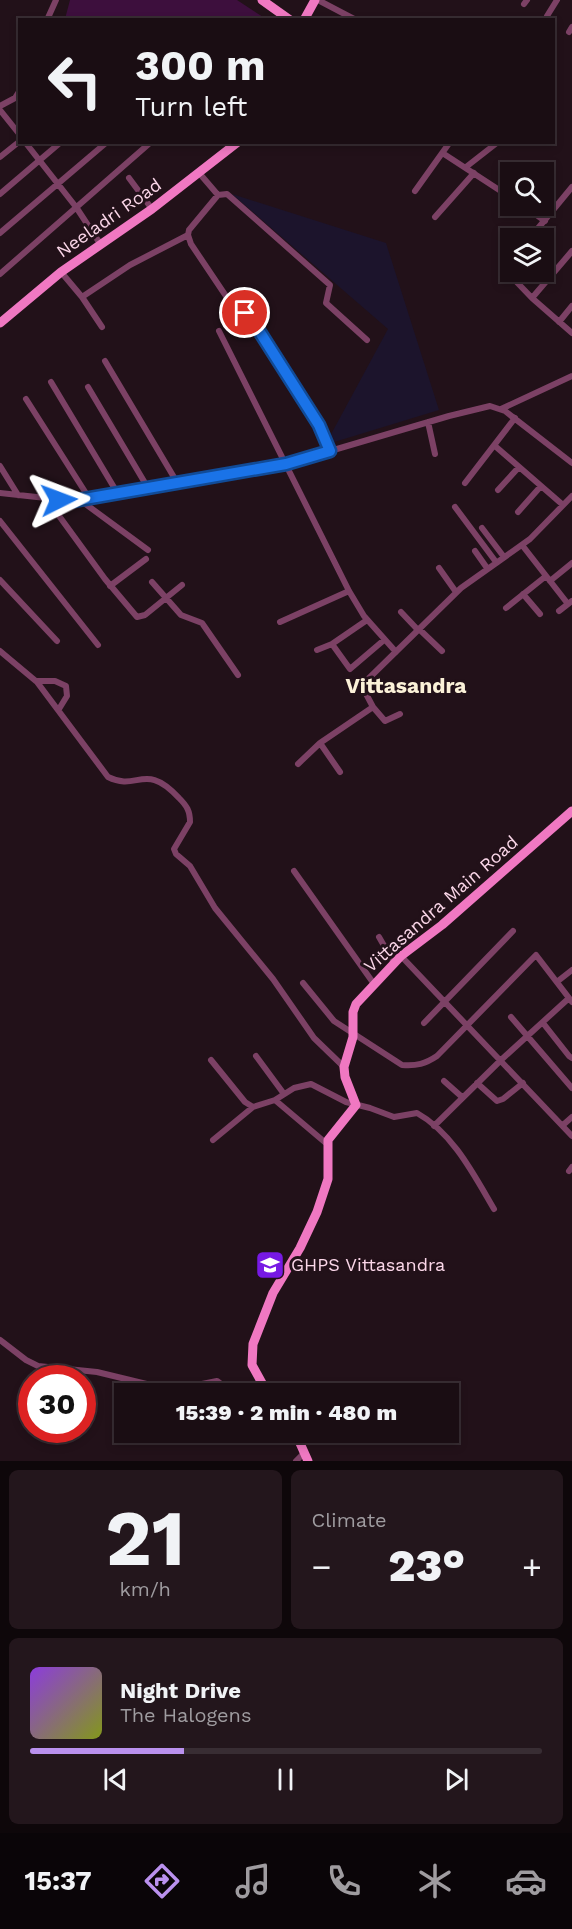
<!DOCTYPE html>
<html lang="en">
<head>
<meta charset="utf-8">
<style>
	body { margin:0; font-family:"Work Sans",sans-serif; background:#23161c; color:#f1f3f6; height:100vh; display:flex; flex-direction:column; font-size:22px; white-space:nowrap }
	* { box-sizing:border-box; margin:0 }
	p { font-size:20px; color:#9f9ca0 }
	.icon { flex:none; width:33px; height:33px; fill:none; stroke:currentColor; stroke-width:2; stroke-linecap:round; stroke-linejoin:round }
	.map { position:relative; height:1461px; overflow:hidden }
	.drawer { display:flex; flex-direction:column; gap:9px; padding:9px; background:#0e070a; flex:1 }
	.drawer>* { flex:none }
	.hud { position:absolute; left:18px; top:18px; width:537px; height:126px; border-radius:0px; box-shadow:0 3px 9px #0003,0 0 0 2px #382d33; background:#1a0d13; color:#f1f3f6; overflow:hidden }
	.controls { position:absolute; left:500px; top:162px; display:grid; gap:12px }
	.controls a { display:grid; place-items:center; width:54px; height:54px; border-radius:0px; background:#1a0d13; box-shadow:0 3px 9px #0003,0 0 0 2px #382d33; font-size:30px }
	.speed { position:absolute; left:18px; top:1365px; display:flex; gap:12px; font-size:30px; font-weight:700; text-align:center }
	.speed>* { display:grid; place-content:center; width:78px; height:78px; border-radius:50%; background:#1a0d13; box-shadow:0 3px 9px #0003,0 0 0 2px #382d33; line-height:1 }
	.speed .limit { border:9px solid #d22; background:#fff; color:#111 }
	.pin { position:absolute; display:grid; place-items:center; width:51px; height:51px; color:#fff; margin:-26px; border:3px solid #fff; border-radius:50%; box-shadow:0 2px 6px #0007 }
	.me { position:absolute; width:66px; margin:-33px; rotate:87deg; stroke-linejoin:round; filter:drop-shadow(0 0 4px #0008) }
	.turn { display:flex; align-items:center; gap:21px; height:126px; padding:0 18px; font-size:27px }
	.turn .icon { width:78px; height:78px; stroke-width:2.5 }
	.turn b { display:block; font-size:42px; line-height:51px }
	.big { font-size:45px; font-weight:800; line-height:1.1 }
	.drawer .card { flex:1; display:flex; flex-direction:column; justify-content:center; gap:9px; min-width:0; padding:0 21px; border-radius:9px; background:#23161c }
	.drawer .dial { align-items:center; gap:0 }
	.dial b { font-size:78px; line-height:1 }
	.song { display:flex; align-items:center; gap:18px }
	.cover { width:72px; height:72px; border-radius:9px; background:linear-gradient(135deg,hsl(270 70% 55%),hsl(70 70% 35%)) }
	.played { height:6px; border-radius:3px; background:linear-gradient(90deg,#ba91ee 30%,#382d33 30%) }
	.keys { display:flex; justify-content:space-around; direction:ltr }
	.heat { display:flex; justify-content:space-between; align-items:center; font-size:33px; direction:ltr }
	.drawer .tiles { flex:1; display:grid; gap:9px; grid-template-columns:1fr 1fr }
	.card:last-child { grid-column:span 2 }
	.trip { position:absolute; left:114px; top:1383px; width:345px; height:60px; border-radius:0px; background:#1a0d13; box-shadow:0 3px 9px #0003,0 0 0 2px #382d33; font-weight:800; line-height:60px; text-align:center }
	.tab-bar { display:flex; height:96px; justify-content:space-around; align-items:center; background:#0a0508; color:#9f9ca0 }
	.tab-bar .icon { width:42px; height:42px }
	.tab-bar .current { color:#ba91ee }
	.tab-bar b { font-size:27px; color:#f1f3f6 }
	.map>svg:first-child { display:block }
	.green { fill:#1c142c }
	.water { fill:#3d0f3d }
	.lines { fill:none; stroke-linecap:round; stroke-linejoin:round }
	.street { stroke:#7c4165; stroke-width:6 }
	.secondary { stroke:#f078c2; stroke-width:9 }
	.route-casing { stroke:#114b97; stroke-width:15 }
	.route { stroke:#1a73e8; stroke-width:10 }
	.labels { text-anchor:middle; stroke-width:6; stroke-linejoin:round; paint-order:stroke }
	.street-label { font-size:18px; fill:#fbd7e9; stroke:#221119 }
	.poi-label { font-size:18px; fill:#fbd7e9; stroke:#221119; text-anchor:start }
	.quarter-label { font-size:21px; font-weight:bold; fill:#fbf1d8; stroke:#221119 }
</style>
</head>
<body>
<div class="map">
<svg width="572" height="1461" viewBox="0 0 572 1461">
	<rect width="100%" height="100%" fill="#221119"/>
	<path class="green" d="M 232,194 L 386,243 L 439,410 L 331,443 L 329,438 L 388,329 Z"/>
	<path class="water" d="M 70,0 L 237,0 L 266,19 L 65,19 Z"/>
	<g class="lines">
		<path class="street" d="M 318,0 L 356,20
			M 524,4 L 527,0
			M 547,16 L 557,0
			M 47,20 L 56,0
			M 569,32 L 572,27
			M 0,106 L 15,98 L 20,90
			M 0,110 L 20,135
			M 25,142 L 76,207 L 101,245
			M 444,154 L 510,197
			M 0,157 L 20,141
			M 466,167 L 498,142
			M 200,174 L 218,195 L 227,194 L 330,285 L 326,303 L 367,340
			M 129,178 L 152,209
			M 415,191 L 450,142
			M 0,194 L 61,142
			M 218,195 L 189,230 L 188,235 L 191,244 L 236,311 L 249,315 L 319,425 L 330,451
			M 524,206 L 545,221
			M 435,217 L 474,173
			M 0,233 L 107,142
			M 530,238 L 572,187
			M 510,263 L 507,270 L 508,273 L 532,298 L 572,333
			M 61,272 L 82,297 L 130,265 L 188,235
			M 0,274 L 151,142
			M 82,297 L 102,327
			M 532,298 L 572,251
			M 559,322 L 572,306
			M 219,331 L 349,591 L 364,616 L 396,652
			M 105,361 L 178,484
			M 51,382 L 118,494
			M 88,387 L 148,488
			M 26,399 L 89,498
			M 501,409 L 572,376
			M 428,422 L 435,454
			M 495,446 L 563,505
			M 0,466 L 18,495
			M 465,483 L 515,418
			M 498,490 L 519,467
			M 0,493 L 73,501 L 286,464 L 449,416 L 490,406 L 505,411 L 572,463
			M 46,498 L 105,579 L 137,617 L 145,615 L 182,585
			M 80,500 L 148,550
			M 455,507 L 496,562
			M 518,512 L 541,486
			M 0,521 L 98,645
			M 482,528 L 504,557
			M 522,545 L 568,604
			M 475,551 L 487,568
			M 439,568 L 456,592
			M 0,580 L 57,641
			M 550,581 L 572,563
			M 152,582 L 181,615 L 202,623 L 238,675
			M 110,586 L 146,559
			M 523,594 L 540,614
			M 506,608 L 546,576
			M 559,611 L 572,601
			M 401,612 L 418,630
			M 280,622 L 349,591
			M 419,629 L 442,651
			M 332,644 L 350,669 L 384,640
			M 317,650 L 332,644 L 367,620
			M 0,651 L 37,682 L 108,777 C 138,792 145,761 179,798 C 187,806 190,811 190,822 L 174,849 L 176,854 L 190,866 L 215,908 L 273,979 L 314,1038 L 344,1067
			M 36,681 L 55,681 L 66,686 L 67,696 L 59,709
			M 373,707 L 385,721 L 400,714
			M 320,743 L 340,772
			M 298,764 L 320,743 L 373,707 L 364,690 L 364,683 L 461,588 L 530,539 L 572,496
			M 294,871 L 374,984
			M 379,937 L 394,963
			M 401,956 L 572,1136
			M 558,981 L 572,970
			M 303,983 L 334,1021 L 402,1065 C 417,1066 425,1064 437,1056 L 536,955 L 572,1002
			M 511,1017 L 572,1088
			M 424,1023 L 513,931
			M 543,1023 L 569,1056 L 572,1058
			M 256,1056 L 284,1094
			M 211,1060 L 245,1102 L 253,1107 L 275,1100 L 327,1144
			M 444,1081 L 462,1097
			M 477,1083 L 497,1101 L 503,1099 L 523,1083
			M 275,1100 L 294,1088 L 311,1084 L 346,1102 L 370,1108 L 394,1117 L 417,1113 C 453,1133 474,1175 494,1209
			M 563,1125 L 572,1117
			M 434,1126 L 501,1060 L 568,999
			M 213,1140 L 253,1107
			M 569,1171 L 572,1167
			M 0,1340 L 26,1360 L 38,1366 L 97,1372 L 163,1388 L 177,1389 L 217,1381 L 234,1394
			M 296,1461 L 304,1453"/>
		<path class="secondary" d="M 262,0 L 290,20
			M 304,20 L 315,0
			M 0,323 L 61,272 L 152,209 L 238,142
			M 268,1394 L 252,1365 L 253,1344 L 273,1293 L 300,1248 L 317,1212 L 328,1179 L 328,1140 L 356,1105 L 345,1077 L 344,1067 L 353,1037 L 353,1012 L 356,1004 L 401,956 L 442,925 L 572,811
			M 295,1432 L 308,1461"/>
	</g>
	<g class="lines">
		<g class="route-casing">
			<path id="route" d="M 59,500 L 73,501 L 286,464 L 330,451 L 319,425 L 249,315 L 245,313"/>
		</g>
		<use href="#route" class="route"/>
	</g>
	<defs>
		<g id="school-square" transform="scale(1.5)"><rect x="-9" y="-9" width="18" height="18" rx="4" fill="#7719e4" stroke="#221119"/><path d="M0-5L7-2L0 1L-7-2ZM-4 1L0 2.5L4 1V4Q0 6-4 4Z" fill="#fff"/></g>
	</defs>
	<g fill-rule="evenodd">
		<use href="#school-square" x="270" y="1265"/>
	</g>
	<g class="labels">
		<g class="street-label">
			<text transform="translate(109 218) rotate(-35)" y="6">Neeladri Road</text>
			<text transform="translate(441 904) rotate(-41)" y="6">Vittasandra Main Road</text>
		</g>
		<g class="poi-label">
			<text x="291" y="1271">GHPS Vittasandra</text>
		</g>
		<g class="quarter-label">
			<text x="406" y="693">Vittasandra</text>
		</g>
	</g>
</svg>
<div class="controls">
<a><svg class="icon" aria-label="search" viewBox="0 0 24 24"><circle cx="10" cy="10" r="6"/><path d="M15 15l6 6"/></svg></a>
<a><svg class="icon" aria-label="layers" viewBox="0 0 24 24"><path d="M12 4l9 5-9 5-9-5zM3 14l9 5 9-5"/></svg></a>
</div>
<div class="speed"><div class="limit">30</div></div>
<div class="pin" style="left:245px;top:313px;background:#d93025"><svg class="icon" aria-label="arrive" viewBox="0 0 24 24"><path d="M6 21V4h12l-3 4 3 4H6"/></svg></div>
<svg class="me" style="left:59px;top:500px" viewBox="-20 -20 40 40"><path d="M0-17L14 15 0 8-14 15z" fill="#1a73e8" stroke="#fff" stroke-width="4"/></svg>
<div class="trip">15:39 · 2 min · 480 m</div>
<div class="hud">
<div class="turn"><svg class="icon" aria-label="left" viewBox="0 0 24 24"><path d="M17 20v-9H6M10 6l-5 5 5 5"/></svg><div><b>300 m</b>Turn left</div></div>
</div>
</div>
<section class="drawer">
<div class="tiles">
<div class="card dial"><b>21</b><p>km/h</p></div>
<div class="card"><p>Climate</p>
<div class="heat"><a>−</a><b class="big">23°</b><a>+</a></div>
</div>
<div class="card">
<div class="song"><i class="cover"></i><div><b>Night Drive</b><p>The Halogens</p></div></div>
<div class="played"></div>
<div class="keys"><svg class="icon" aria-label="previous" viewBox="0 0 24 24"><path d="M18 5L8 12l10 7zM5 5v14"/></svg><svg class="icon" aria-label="pause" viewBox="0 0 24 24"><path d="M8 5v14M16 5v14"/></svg><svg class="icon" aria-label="next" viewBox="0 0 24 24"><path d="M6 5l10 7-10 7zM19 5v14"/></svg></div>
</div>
</div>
</section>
<nav class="tab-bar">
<b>15:37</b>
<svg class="icon current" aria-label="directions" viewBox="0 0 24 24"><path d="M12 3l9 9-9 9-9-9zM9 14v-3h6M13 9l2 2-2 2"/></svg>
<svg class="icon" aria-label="music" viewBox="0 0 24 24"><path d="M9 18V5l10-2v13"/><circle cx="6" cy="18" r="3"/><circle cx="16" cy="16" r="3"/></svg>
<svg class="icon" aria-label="phone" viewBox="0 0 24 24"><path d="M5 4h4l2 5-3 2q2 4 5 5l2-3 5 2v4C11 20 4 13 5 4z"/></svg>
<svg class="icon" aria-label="climate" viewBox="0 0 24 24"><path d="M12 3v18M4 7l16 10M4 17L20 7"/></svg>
<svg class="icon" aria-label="car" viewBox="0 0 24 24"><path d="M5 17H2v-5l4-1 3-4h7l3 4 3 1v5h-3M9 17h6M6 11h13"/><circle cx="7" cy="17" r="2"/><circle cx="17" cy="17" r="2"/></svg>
</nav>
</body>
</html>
